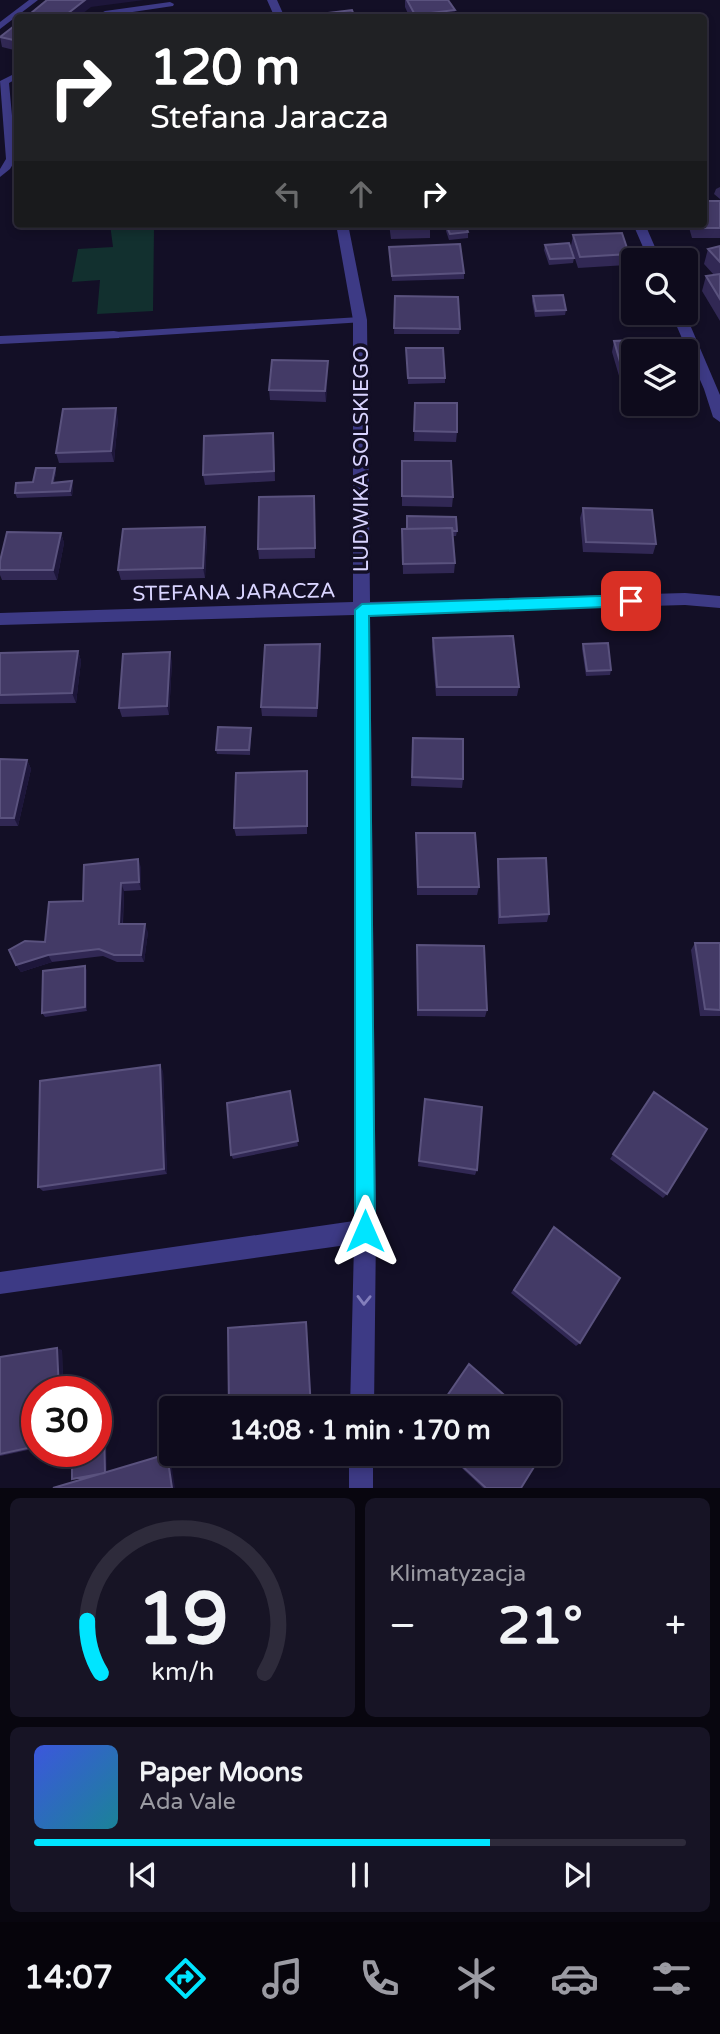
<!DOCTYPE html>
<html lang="pl">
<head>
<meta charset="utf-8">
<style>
	body { margin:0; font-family:"Varela Round",sans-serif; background:#171425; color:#f1f3f6; height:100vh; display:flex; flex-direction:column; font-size:26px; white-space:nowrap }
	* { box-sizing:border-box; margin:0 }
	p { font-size:23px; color:#9b9ba3 }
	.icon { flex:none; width:38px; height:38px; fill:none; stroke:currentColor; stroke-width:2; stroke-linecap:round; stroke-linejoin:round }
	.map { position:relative; height:1488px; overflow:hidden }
	.side { display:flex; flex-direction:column; gap:10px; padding:10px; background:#08060f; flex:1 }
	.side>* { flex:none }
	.banner { position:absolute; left:14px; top:14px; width:693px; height:214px; border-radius:7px; box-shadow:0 4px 10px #0003,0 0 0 2px #2e2b3b; background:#202124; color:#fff; overflow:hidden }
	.fabs { position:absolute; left:621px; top:248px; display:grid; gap:14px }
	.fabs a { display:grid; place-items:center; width:77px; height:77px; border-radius:7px; background:#0e0b1c; box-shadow:0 4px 10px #0003,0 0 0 2px #2e2b3b; font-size:35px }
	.speed { position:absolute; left:21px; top:1376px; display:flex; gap:14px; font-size:35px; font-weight:700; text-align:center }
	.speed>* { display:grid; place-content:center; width:91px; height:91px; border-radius:50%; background:#0e0b1c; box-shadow:0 4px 10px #0003,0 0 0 2px #2e2b3b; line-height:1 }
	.speed .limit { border:10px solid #d22; background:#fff; color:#111 }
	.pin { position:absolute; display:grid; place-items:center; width:60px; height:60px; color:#fff; margin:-30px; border-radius:14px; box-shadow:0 4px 10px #0006 }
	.me { position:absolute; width:77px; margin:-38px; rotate:0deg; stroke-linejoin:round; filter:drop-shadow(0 0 5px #0008) }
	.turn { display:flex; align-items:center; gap:24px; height:147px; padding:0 21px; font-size:32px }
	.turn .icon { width:91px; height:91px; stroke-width:2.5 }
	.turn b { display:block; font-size:49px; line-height:60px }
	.lanes { display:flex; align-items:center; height:66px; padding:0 21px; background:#0003; justify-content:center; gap:35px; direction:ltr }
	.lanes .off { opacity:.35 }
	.big { font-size:52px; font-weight:800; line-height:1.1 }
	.side .tile { flex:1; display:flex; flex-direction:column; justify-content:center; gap:10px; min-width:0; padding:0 24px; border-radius:10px; background:#171425 }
	.side .dial { align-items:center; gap:0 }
	.dial svg { height:182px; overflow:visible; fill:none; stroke:#2e2b3b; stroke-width:7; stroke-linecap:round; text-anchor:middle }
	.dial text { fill:#f1f3f6; stroke:none }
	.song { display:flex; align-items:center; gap:21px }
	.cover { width:84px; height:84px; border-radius:10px; background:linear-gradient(135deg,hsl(230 70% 55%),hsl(190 70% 35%)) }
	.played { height:7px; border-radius:4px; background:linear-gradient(90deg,#00e5ff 70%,#2e2b3b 70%) }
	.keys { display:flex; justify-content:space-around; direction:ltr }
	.heat { display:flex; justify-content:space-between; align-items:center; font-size:38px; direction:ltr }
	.side .tiles { flex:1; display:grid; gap:10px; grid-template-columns:1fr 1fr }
	.tile:last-child { grid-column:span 2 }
	.trip { position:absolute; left:159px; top:1396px; width:402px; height:70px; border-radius:7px; background:#0e0b1c; box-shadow:0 4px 10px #0003,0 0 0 2px #2e2b3b; font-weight:800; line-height:70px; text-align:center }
	.tab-bar { display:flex; height:112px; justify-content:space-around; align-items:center; background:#06040b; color:#9b9ba3 }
	.tab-bar .icon { width:49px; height:49px }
	.tab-bar .on { color:#00e5ff }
	.tab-bar b { font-size:32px; color:#f1f3f6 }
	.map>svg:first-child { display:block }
	.green { fill:#12302f }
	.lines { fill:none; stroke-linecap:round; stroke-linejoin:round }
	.lane { fill:#3d3a85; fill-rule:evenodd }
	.street { fill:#3d3a85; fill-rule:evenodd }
	.wall { fill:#312854 }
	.shaded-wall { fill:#1d163a }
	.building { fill:#433a66; stroke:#5a527e; stroke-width:2 }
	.oneway { stroke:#837fbc }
	.route { fill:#00e5ff; stroke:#0095a6; stroke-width:2 }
	.labels { text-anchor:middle; stroke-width:7; stroke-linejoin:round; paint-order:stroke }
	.street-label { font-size:21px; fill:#d9d4ff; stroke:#130f26 }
</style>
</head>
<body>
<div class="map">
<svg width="720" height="1488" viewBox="0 0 720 1488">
	<rect width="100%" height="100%" fill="#130f26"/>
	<path class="green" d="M 110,224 L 215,224 L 154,229 L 153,311 L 97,314 L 100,280 L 72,282 L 78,249 L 113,247 Z"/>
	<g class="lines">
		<path class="lane" d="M 29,0 L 38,0 L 0,29 L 0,22 Z
			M 170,2 L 174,4 L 173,6 L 92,18 L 105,11 Z
			M 18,72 L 18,78 L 9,83 L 16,159 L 10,169 L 0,177 L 0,169 L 6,159 L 0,81 Z
			M 360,317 L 365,320 L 364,322 L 114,338 L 109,335 L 114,332 Z"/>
		<path class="street" d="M 267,0 L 277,0 L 285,18 L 275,18 Z
			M 336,224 L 348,224 L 367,320 L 370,602 L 685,593 L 720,596 L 720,608 L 685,605 L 370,614 L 376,1231 L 374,1409 L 350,1409 L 354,1244 L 0,1294 L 0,1272 L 354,1221 L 354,615 L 0,625 L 0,613 L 353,602 L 353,320 Z
			M 633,224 L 645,224 L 661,261 L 649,261 Z
			M 671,313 L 685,313 L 720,395 L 720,422 L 713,417 L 704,389 Z
			M 114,331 L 119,332 L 119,338 L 0,344 L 0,336 Z
			M 349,1454 L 373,1454 L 373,1488 L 349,1488 Z"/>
	</g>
	<path class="wall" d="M 405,0 L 448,0 L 455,10 L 454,18 L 410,18 L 405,7 Z
		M 18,23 L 18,51 L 2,47 L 0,37 Z
		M 720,187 L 720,199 L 714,194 L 716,189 Z
		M 720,201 L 720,238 L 692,238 L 688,224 L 704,224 Z
		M 389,224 L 430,224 L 430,238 L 391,239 Z
		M 446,225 L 468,232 L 468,238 L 449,240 L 446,231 Z
		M 573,235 L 629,254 L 627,265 L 578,268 L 571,246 Z
		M 545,245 L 574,258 L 573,263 L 549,265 L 544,250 Z
		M 720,246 L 720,321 L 702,291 L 706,276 L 714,275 L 704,264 L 708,249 Z
		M 389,247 L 464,273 L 464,279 L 392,281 Z
		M 395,296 L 460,329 L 459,334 L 394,334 Z
		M 533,296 L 566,310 L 565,315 L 535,317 L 532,301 Z
		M 614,341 L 634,352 L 634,385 L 622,386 L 612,352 Z
		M 406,348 L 445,378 L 445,383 L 408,384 Z
		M 328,361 L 326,402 L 270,400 L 269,390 Z
		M 415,403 L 457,432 L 456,442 L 414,441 Z
		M 118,418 L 114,462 L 59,463 L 56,453 Z
		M 274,443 L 275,481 L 205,485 L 203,475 Z
		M 402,461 L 453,497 L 452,507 L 402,506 Z
		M 55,468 L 56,473 L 54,482 L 73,486 L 72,496 L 17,498 L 15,493 L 33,482 Z
		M 314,496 L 315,558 L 259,559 L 258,549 Z
		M 583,508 L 656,544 L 653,554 L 583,552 L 580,518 Z
		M 402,529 L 457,531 L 456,536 L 453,536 L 455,563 L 454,573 L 403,574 Z
		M 61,533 L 64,543 L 57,580 L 2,580 L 0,575 L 0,561 Z
		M 207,537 L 205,578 L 121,580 L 118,570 Z
		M 433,638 L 519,687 L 517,696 L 436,696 L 432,647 Z
		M 583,644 L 611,670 L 610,675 L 586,676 L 582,649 Z
		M 78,651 L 81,661 L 76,703 L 0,704 L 0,653 Z
		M 321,653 L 317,717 L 262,716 L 261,707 Z
		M 172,661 L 169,715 L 122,717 L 119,708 Z
		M 251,732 L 250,755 L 217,754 L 216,750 Z
		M 413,738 L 463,779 L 462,788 L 411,786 Z
		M 0,759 L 27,760 L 31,769 L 18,826 L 0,826 Z
		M 307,780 L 307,834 L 236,836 L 234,828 Z
		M 416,833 L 479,887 L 477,895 L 417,895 Z
		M 498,859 L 549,914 L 547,922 L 498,924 L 497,867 Z
		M 141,867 L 141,890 L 124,891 L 123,924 L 148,932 L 144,962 L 117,962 L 103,956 L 52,962 L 21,972 L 16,965 L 45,942 L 83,901 Z
		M 695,943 L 720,943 L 720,1016 L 700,1016 L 691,950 Z
		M 417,945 L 487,1010 L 485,1017 L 417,1016 Z
		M 87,970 L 87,1011 L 45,1017 L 42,1013 Z
		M 163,1071 L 167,1174 L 43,1191 L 38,1187 Z
		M 290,1091 L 298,1146 L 233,1159 L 231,1155 Z
		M 654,1092 L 667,1194 L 663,1198 L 610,1159 Z
		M 425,1099 L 477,1170 L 475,1175 L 418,1166 Z
		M 554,1227 L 580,1343 L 576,1346 L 511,1293 Z
		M 62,1350 L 63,1391 L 37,1391 L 37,1448 L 0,1456 L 0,1357 Z
		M 447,1454 L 542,1454 L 521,1488 L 483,1488 Z"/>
	<path class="shaded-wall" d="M 85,0 L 144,0 L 91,7 L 77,18 L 62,18 Z
		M 455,10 L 454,18 L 414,18 L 415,15 Z
		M 328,361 L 328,371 L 326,402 L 325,391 Z
		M 116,408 L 118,418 L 114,462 L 111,451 Z
		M 55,468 L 56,473 L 53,488 L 52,483 Z
		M 72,481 L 73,486 L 72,496 L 70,491 Z
		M 205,527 L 207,537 L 205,578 L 203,568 Z
		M 61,533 L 64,543 L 57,580 L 53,570 Z
		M 320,644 L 321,653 L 317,717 L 317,708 Z
		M 78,651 L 81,661 L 76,703 L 72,693 Z
		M 170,652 L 172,661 L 169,715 L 167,706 Z
		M 27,760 L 31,769 L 18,826 L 14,818 Z
		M 138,859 L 141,867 L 141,890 L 139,882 Z
		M 121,883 L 124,891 L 122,931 L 119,924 Z
		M 145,924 L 148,932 L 144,962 L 141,955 Z
		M 48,955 L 52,962 L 21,972 L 16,965 Z
		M 85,966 L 87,970 L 87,1011 L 85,1007 Z
		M 160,1065 L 163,1071 L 167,1174 L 164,1169 Z
		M 57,1348 L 62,1350 L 63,1391 L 59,1391 Z
		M 104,1427 L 106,1428 L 107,1473 L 105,1473 Z
		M 167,1454 L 170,1455 L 175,1488 L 172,1488 Z"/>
	<path class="building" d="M 47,0 L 85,0 L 62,18 L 25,18 Z
		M 407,0 L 448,0 L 455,10 L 415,15 Z
		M 352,10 L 355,18 L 321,18 L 319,14 Z
		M 18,23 L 18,41 L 0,37 Z
		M 704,201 L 720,201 L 720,228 L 695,228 L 694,224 L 704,224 Z
		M 391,224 L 430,224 L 430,227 L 391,229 Z
		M 454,224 L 465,224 L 468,232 L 450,234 L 446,225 Z
		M 622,233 L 629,254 L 580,257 L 573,235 Z
		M 569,243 L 574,258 L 550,259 L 545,245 Z
		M 460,244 L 464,273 L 392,276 L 389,247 Z
		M 720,246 L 720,262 L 708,249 Z
		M 720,274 L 720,299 L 706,276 Z
		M 563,295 L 566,310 L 536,311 L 533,296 Z
		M 395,296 L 458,297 L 460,329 L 394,328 Z
		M 656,339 L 661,352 L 634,352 L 634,375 L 624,376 L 614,341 Z
		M 406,348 L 443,348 L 445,378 L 408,378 Z
		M 272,360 L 328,361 L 325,391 L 269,390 Z
		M 415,403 L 457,403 L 457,432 L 414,431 Z
		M 116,408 L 111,451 L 56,453 L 63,409 Z
		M 273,433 L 274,471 L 203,475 L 204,436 Z
		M 402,461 L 451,461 L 453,497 L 402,496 Z
		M 36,468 L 55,468 L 52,483 L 72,481 L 70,491 L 15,493 L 16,483 L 33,482 Z
		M 314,496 L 315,548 L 258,549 L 259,497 Z
		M 583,508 L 652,510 L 656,544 L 586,542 Z
		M 407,516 L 456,517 L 457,531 L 453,531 L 452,528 L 407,529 Z
		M 205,527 L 203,568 L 118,570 L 123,529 Z
		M 452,528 L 455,563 L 403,564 L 402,529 Z
		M 7,532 L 61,533 L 53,570 L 0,570 L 0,561 Z
		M 513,636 L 519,687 L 437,687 L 433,638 Z
		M 608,643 L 611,670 L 587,671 L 583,644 Z
		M 320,644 L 317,708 L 261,707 L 265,645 Z
		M 78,651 L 72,693 L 0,695 L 0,653 Z
		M 170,652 L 167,706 L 119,708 L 123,654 Z
		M 218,727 L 251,728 L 249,750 L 216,750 Z
		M 413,738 L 463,739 L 463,779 L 412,777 Z
		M 0,759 L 27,760 L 14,818 L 0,818 Z
		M 307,771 L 307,826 L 234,828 L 236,773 Z
		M 416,833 L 475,833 L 479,887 L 418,887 Z
		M 546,858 L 549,914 L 500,917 L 498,859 Z
		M 138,859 L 139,882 L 121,883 L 119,924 L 145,924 L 141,955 L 114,955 L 99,949 L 48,955 L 16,965 L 9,950 L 25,941 L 45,942 L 49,902 L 83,901 L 84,865 Z
		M 695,943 L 720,943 L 720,1010 L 705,1009 Z
		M 417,945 L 484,946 L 487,1010 L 418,1010 Z
		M 85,966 L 85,1007 L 42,1013 L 43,971 Z
		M 160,1065 L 164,1169 L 38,1187 L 40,1081 Z
		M 290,1091 L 298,1141 L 231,1155 L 227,1103 Z
		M 654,1092 L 707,1129 L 667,1194 L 613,1154 Z
		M 425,1099 L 482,1107 L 477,1170 L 419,1161 Z
		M 554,1227 L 620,1278 L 580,1343 L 514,1290 Z
		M 306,1322 L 311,1409 L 229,1409 L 228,1328 Z
		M 57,1348 L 59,1391 L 37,1391 L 37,1446 L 0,1454 L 0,1357 Z
		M 469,1364 L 520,1409 L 438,1409 Z
		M 104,1427 L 105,1473 L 72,1479 L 72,1451 L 96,1451 L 96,1429 Z
		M 167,1454 L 172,1488 L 53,1488 Z
		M 449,1454 L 542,1454 L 521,1488 L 486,1488 Z"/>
	<defs><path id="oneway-chevron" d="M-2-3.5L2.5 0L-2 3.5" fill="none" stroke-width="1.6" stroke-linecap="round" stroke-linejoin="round" transform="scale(1.75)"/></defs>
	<use class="oneway" href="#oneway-chevron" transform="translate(364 1300) rotate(91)"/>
	<path class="route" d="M 631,595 L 639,601 L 631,606 L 369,616 L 375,1231 L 372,1238 L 365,1241 L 358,1238 L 355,1231 L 355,610 L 362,604 Z"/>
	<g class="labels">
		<g class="street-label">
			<text transform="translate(361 459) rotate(-90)" y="7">LUDWIKA SOLSKIEGO</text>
			<text transform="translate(234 592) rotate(-1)" y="7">STEFANA JARACZA</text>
		</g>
	</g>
</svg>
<div class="fabs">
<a><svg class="icon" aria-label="search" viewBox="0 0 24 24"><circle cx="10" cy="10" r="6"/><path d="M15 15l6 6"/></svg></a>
<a><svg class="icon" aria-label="layers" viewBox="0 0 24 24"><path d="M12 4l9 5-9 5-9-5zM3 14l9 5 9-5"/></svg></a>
</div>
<div class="speed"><div class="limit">30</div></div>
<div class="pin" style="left:631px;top:601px;background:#d93025"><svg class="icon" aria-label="arrive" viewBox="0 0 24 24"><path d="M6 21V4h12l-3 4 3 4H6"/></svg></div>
<svg class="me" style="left:365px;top:1231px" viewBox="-20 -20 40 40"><path d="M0-17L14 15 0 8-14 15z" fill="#00e5ff" stroke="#fff" stroke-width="4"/></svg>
<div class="trip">14:08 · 1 min · 170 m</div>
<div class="banner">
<div class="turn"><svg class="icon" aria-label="right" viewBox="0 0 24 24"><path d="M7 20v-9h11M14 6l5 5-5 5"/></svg><div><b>120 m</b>Stefana Jaracza</div></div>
<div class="lanes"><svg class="icon off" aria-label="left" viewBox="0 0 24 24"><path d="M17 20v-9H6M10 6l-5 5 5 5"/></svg><svg class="icon off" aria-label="ahead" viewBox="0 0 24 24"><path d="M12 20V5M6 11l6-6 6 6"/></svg><svg class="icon" aria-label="right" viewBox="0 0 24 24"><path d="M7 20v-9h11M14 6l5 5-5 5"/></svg></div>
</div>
</div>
<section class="side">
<div class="tiles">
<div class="tile dial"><svg viewBox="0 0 100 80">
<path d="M14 69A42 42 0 1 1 86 69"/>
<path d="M14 69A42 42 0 0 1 8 46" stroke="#00e5ff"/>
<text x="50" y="56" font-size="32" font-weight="700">19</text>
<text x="50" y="72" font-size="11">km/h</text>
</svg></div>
<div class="tile"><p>Klimatyzacja</p>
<div class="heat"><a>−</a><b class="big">21°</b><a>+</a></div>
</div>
<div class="tile">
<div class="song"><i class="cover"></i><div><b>Paper Moons</b><p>Ada Vale</p></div></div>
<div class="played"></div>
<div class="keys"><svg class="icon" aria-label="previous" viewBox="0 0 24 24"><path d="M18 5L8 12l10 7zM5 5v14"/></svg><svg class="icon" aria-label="pause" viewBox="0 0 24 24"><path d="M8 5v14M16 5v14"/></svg><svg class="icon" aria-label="next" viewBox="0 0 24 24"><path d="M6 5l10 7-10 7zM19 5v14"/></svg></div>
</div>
</div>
</section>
<nav class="tab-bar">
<b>14:07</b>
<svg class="icon on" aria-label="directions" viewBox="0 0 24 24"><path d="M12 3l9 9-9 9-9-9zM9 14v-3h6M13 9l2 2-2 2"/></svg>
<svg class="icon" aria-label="music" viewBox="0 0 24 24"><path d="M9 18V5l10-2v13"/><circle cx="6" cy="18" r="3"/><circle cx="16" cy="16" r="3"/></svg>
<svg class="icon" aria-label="phone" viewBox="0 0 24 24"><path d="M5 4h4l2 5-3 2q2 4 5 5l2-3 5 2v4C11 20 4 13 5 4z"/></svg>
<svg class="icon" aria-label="climate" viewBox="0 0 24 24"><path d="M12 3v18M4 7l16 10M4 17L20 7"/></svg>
<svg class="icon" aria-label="car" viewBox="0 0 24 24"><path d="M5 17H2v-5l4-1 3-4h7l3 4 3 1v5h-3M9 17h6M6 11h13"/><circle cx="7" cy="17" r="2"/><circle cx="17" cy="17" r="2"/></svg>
<svg class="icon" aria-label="filters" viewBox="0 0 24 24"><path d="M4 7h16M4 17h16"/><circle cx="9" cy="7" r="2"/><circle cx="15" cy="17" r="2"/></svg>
</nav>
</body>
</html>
